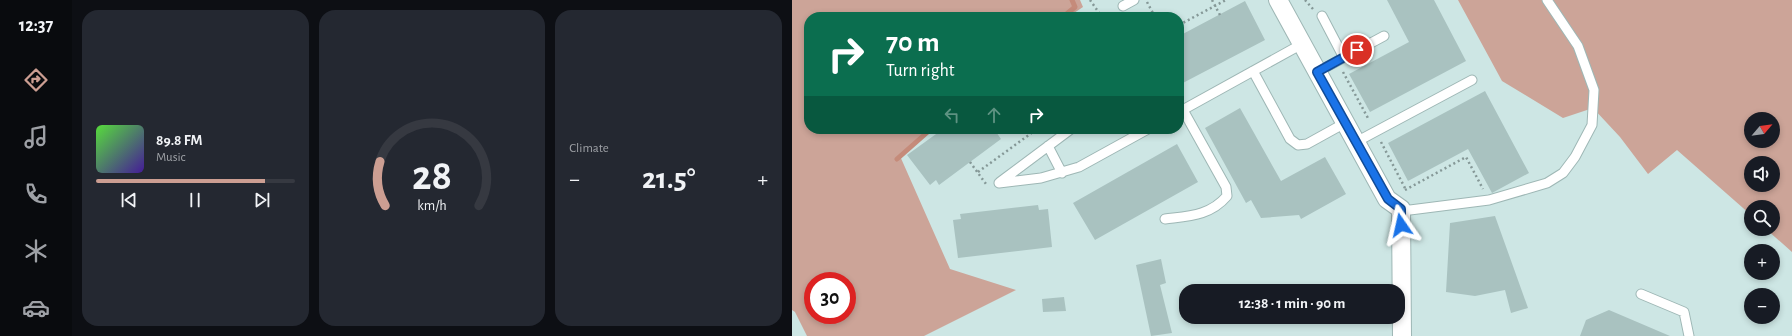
<!DOCTYPE html>
<html lang="en">
<head>
<meta charset="utf-8">
<style>
	body { margin:0; font-family:"Alegreya Sans",sans-serif; background:#242831; color:#f1f3f6; height:100vh; display:flex; flex-direction:column; font-size:15px; white-space:nowrap }
	* { box-sizing:border-box; margin:0 }
	p { font-size:13px; color:#9ea1a6 }
	.icon { flex:none; width:22px; height:22px; fill:none; stroke:currentColor; stroke-width:2; stroke-linecap:round; stroke-linejoin:round }
	.map { position:relative; flex:1; overflow:hidden }
	.sheet { display:flex; flex-direction:column; gap:10px; padding:10px; background:#0d0f14; width:720px }
	.sheet>* { flex:none }
	.hud { position:absolute; left:12px; top:12px; width:380px; height:122px; border-radius:16px; box-shadow:0 2px 6px #0003; background:#0b6e4f; color:#fff; overflow:hidden }
	.needle { width:26px; rotate:61deg }
	.buttons { position:absolute; left:952px; top:112px; display:grid; gap:8px }
	.buttons a { display:grid; place-items:center; width:36px; height:36px; border-radius:50%; background:#171b24; box-shadow:0 2px 6px #0003; font-size:20px }
	.speed { position:absolute; left:12px; top:272px; display:flex; gap:8px; font-size:20px; font-weight:700; text-align:center }
	.speed>* { display:grid; place-content:center; width:52px; height:52px; border-radius:50%; background:#171b24; box-shadow:0 2px 6px #0003; line-height:1 }
	.speed .limit { border:6px solid #d22; background:#fff; color:#111 }
	.pin { position:absolute; display:grid; place-items:center; width:34px; height:34px; color:#fff; margin:-17px; border:2px solid #fff; border-radius:50%; box-shadow:0 1px 4px #0007 }
	.me { position:absolute; width:44px; margin:-22px; rotate:349deg; stroke-linejoin:round; filter:drop-shadow(0 0 3px #0008) }
	.turn { display:flex; align-items:center; gap:14px; height:84px; padding:0 16px; font-size:18px }
	.turn .icon { width:52px; height:52px; stroke-width:2.5 }
	.turn b { display:block; font-size:28px; line-height:34px }
	.lanes { display:flex; align-items:center; height:38px; padding:0 16px; background:#0003; justify-content:center; gap:20px; direction:ltr }
	.lanes .off { opacity:.35 }
	.big { font-size:30px; font-weight:700; line-height:1.1 }
	.sheet .tile { flex:1; display:flex; flex-direction:column; justify-content:center; gap:6px; min-width:0; padding:0 14px; border-radius:16px; background:#242831 }
	.sheet .dial { align-items:center; gap:0 }
	.dial svg { height:104px; overflow:visible; fill:none; stroke:#363941; stroke-width:7; stroke-linecap:round; text-anchor:middle }
	.dial text { fill:#f1f3f6; stroke:none }
	.song { display:flex; align-items:center; gap:12px }
	.cover { width:48px; height:48px; border-radius:6px; background:linear-gradient(135deg,hsl(110 70% 55%),hsl(260 70% 35%)) }
	.played { height:4px; border-radius:2px; background:linear-gradient(90deg,#cc9e92 85%,#363941 85%) }
	.keys { display:flex; justify-content:space-around; direction:ltr }
	.heat { display:flex; justify-content:space-between; align-items:center; font-size:22px; direction:ltr }
	.sheet .tiles { flex:1; display:grid; gap:10px; grid-template-columns:repeat(3,1fr) }
	.trip { position:absolute; left:387px; top:284px; width:226px; height:40px; border-radius:16px; background:#171b24; box-shadow:0 2px 6px #0003; font-weight:700; line-height:40px; text-align:center }
	main { display:flex; flex:1; min-height:0 }
	.menu { display:flex; flex-direction:column; width:72px; justify-content:space-around; align-items:center; background:#090b0e; color:#9ea1a6 }
	.menu .icon { width:28px; height:28px }
	.menu .current { color:#cc9e92 }
	.menu b { font-size:18px; color:#f1f3f6 }
	.map>svg:first-child { display:block }
	.green { fill:#cca498; fill-rule:evenodd }
	.lines { fill:none; stroke-linecap:round; stroke-linejoin:round }
	.stream { stroke:#c58b7a; stroke-width:5 }
	.building { fill:#a9c2c0 }
	.service-casing { stroke:#9eb7b5; stroke-width:11 }
	.minor-casing { stroke:#9eb7b5; stroke-width:20 }
	.path { stroke:#859897; stroke-width:2.5; stroke-dasharray:2 3; stroke-linecap:butt }
	.service { stroke:#fff; stroke-width:9 }
	.minor { stroke:#fff; stroke-width:18 }
	.route-casing { stroke:#114b97; stroke-width:10 }
	.route { stroke:#1a73e8; stroke-width:7 }
</style>
</head>
<body>
<main>
<nav class="menu">
<b>12:37</b>
<svg class="icon current" aria-label="directions" viewBox="0 0 24 24"><path d="M12 3l9 9-9 9-9-9zM9 14v-3h6M13 9l2 2-2 2"/></svg>
<svg class="icon" aria-label="music" viewBox="0 0 24 24"><path d="M9 18V5l10-2v13"/><circle cx="6" cy="18" r="3"/><circle cx="16" cy="16" r="3"/></svg>
<svg class="icon" aria-label="phone" viewBox="0 0 24 24"><path d="M5 4h4l2 5-3 2q2 4 5 5l2-3 5 2v4C11 20 4 13 5 4z"/></svg>
<svg class="icon" aria-label="climate" viewBox="0 0 24 24"><path d="M12 3v18M4 7l16 10M4 17L20 7"/></svg>
<svg class="icon" aria-label="car" viewBox="0 0 24 24"><path d="M5 17H2v-5l4-1 3-4h7l3 4 3 1v5h-3M9 17h6M6 11h13"/><circle cx="7" cy="17" r="2"/><circle cx="17" cy="17" r="2"/></svg>
</nav>
<section class="sheet">
<div class="tiles">
<div class="tile">
<div class="song"><i class="cover"></i><div><b>89.8 FM</b><p>Music</p></div></div>
<div class="played"></div>
<div class="keys"><svg class="icon" aria-label="previous" viewBox="0 0 24 24"><path d="M18 5L8 12l10 7zM5 5v14"/></svg><svg class="icon" aria-label="pause" viewBox="0 0 24 24"><path d="M8 5v14M16 5v14"/></svg><svg class="icon" aria-label="next" viewBox="0 0 24 24"><path d="M6 5l10 7-10 7zM19 5v14"/></svg></div>
</div>
<div class="tile dial"><svg viewBox="0 0 100 80">
<path d="M14 69A42 42 0 1 1 86 69"/>
<path d="M14 69A42 42 0 0 1 10 35" stroke="#cc9e92"/>
<text x="50" y="56" font-size="32" font-weight="700">28</text>
<text x="50" y="72" font-size="11">km/h</text>
</svg></div>
<div class="tile"><p>Climate</p>
<div class="heat"><a>−</a><b class="big">21.5°</b><a>+</a></div>
</div>
</div>
</section>
<div class="map">
<svg width="1000" height="336" viewBox="0 0 1000 336">
	<rect width="100%" height="100%" fill="#cde6e4"/>
	<path class="green" d="M 0,0 L 288,0 L 291,7 L 276,17 L 17,17 L 17,129 L 139,129 L 108,156 L 158,269 L 224,290 L 132,336 L 15,336 L 3,312 L 0,310 ZM 21,281 L 55,281 L 55,315 L 21,315 Z
		M 666,0 L 1000,0 L 1000,252 L 974,229 L 981,229 L 981,207 L 959,207 L 959,215 L 885,150 L 856,174 L 828,137 L 801,108 L 771,118 L 710,81 ZM 959,119 L 981,119 L 981,141 L 959,141 ZM 959,163 L 981,163 L 981,185 L 959,185 Z"/>
	<g class="lines">
		<path class="stream" d="M 271,17 L 283,7 L 280,0
			M 105,159 L 139,129"/>
	</g>
	<path class="building" d="M 595,0 L 642,0 L 674,61 L 578,112 L 557,74 L 617,42 Z
		M 453,1 L 473,40 L 387,85 L 387,36 Z
		M 693,91 L 737,173 L 700,193 L 676,149 L 616,181 L 596,143 Z
		M 448,108 L 489,181 L 533,157 L 554,194 L 509,219 L 507,215 L 469,218 L 459,200 L 454,203 L 413,128 Z
		M 151,129 L 202,129 L 209,139 L 147,185 L 144,180 L 138,185 L 115,155 Z
		M 385,144 L 406,182 L 303,240 L 281,203 Z
		M 246,205 L 247,210 L 256,209 L 260,247 L 166,258 L 161,220 L 169,219 L 168,214 Z
		M 703,216 L 736,308 L 719,313 L 713,290 L 683,296 L 654,292 L 658,223 Z
		M 369,259 L 374,283 L 368,285 L 380,333 L 359,336 L 344,265 Z
		M 272,297 L 274,311 L 251,312 L 250,299 Z
		M 817,310 L 878,336 L 788,336 L 794,320 Z"/>
	<g class="lines">
		<g class="service-casing">
			<path id="service" d="M 331,6 L 342,0
				M 530,16 L 552,58
				M 461,71 L 498,139 L 506,145 L 515,144 L 553,123
				M 525,72 L 592,36
				M 387,112 L 510,44
				M 564,142 L 680,80
				M 256,146 L 270,173
				M 208,182 L 279,129
				M 207,183 L 249,178 L 287,167 L 356,129
				M 609,209 L 618,210 L 697,200 L 755,183 L 771,173 L 783,157 L 800,125 L 802,90 L 786,46 L 755,0
				M 373,219 C 396,216 418,216 435,196 L 434,187 L 391,110
				M 849,294 L 892,312 L 897,336"/>
		</g>
		<g class="minor-casing">
			<path id="minor" d="M 486,0 L 595,199 L 609,209 L 610,336"/>
		</g>
		<path class="path" d="M 298,0 L 310,17
			M 420,0 L 428,15
			M 513,0 L 521,9
			M 355,2 L 363,17
			M 387,25 L 434,0
			M 551,72 L 577,120
			M 589,142 L 614,190
			M 178,162 L 194,184
			M 186,172 L 245,129
			M 613,190 L 674,157 L 691,189"/>
		<use href="#service" class="service"/>
		<use href="#minor" class="minor"/>
	</g>
	<g class="lines">
		<g class="route-casing">
			<path id="route" d="M 565,50 L 525,72 L 596,199 L 609,209 L 609,225"/>
		</g>
		<use href="#route" class="route"/>
	</g>
</svg>
<div class="buttons">
<a><svg class="needle" viewBox="-14 -14 28 28"><path d="M0-13l5 13h-10z" fill="#e53935"/><path d="M0 13l5-13h-10z" fill="#9ea1a6"/></svg></a>
<a><svg class="icon" aria-label="sound" viewBox="0 0 24 24"><path d="M4 9h4l5-4v14l-5-4H4zM17 9q2 3 0 6"/></svg></a>
<a><svg class="icon" aria-label="search" viewBox="0 0 24 24"><circle cx="10" cy="10" r="6"/><path d="M15 15l6 6"/></svg></a>
<a>+</a>
<a>−</a>
</div>
<div class="speed"><div class="limit">30</div></div>
<div class="pin" style="left:565px;top:50px;background:#d93025"><svg class="icon" aria-label="arrive" viewBox="0 0 24 24"><path d="M6 21V4h12l-3 4 3 4H6"/></svg></div>
<svg class="me" style="left:609px;top:225px" viewBox="-20 -20 40 40"><path d="M0-17L14 15 0 8-14 15z" fill="#1a73e8" stroke="#fff" stroke-width="4"/></svg>
<div class="trip">12:38 · 1 min · 90 m</div>
<div class="hud">
<div class="turn"><svg class="icon" aria-label="right" viewBox="0 0 24 24"><path d="M7 20v-9h11M14 6l5 5-5 5"/></svg><div><b>70 m</b>Turn right</div></div>
<div class="lanes"><svg class="icon off" aria-label="left" viewBox="0 0 24 24"><path d="M17 20v-9H6M10 6l-5 5 5 5"/></svg><svg class="icon off" aria-label="ahead" viewBox="0 0 24 24"><path d="M12 20V5M6 11l6-6 6 6"/></svg><svg class="icon" aria-label="right" viewBox="0 0 24 24"><path d="M7 20v-9h11M14 6l5 5-5 5"/></svg></div>
</div>
</div>
</main>
</body>
</html>
